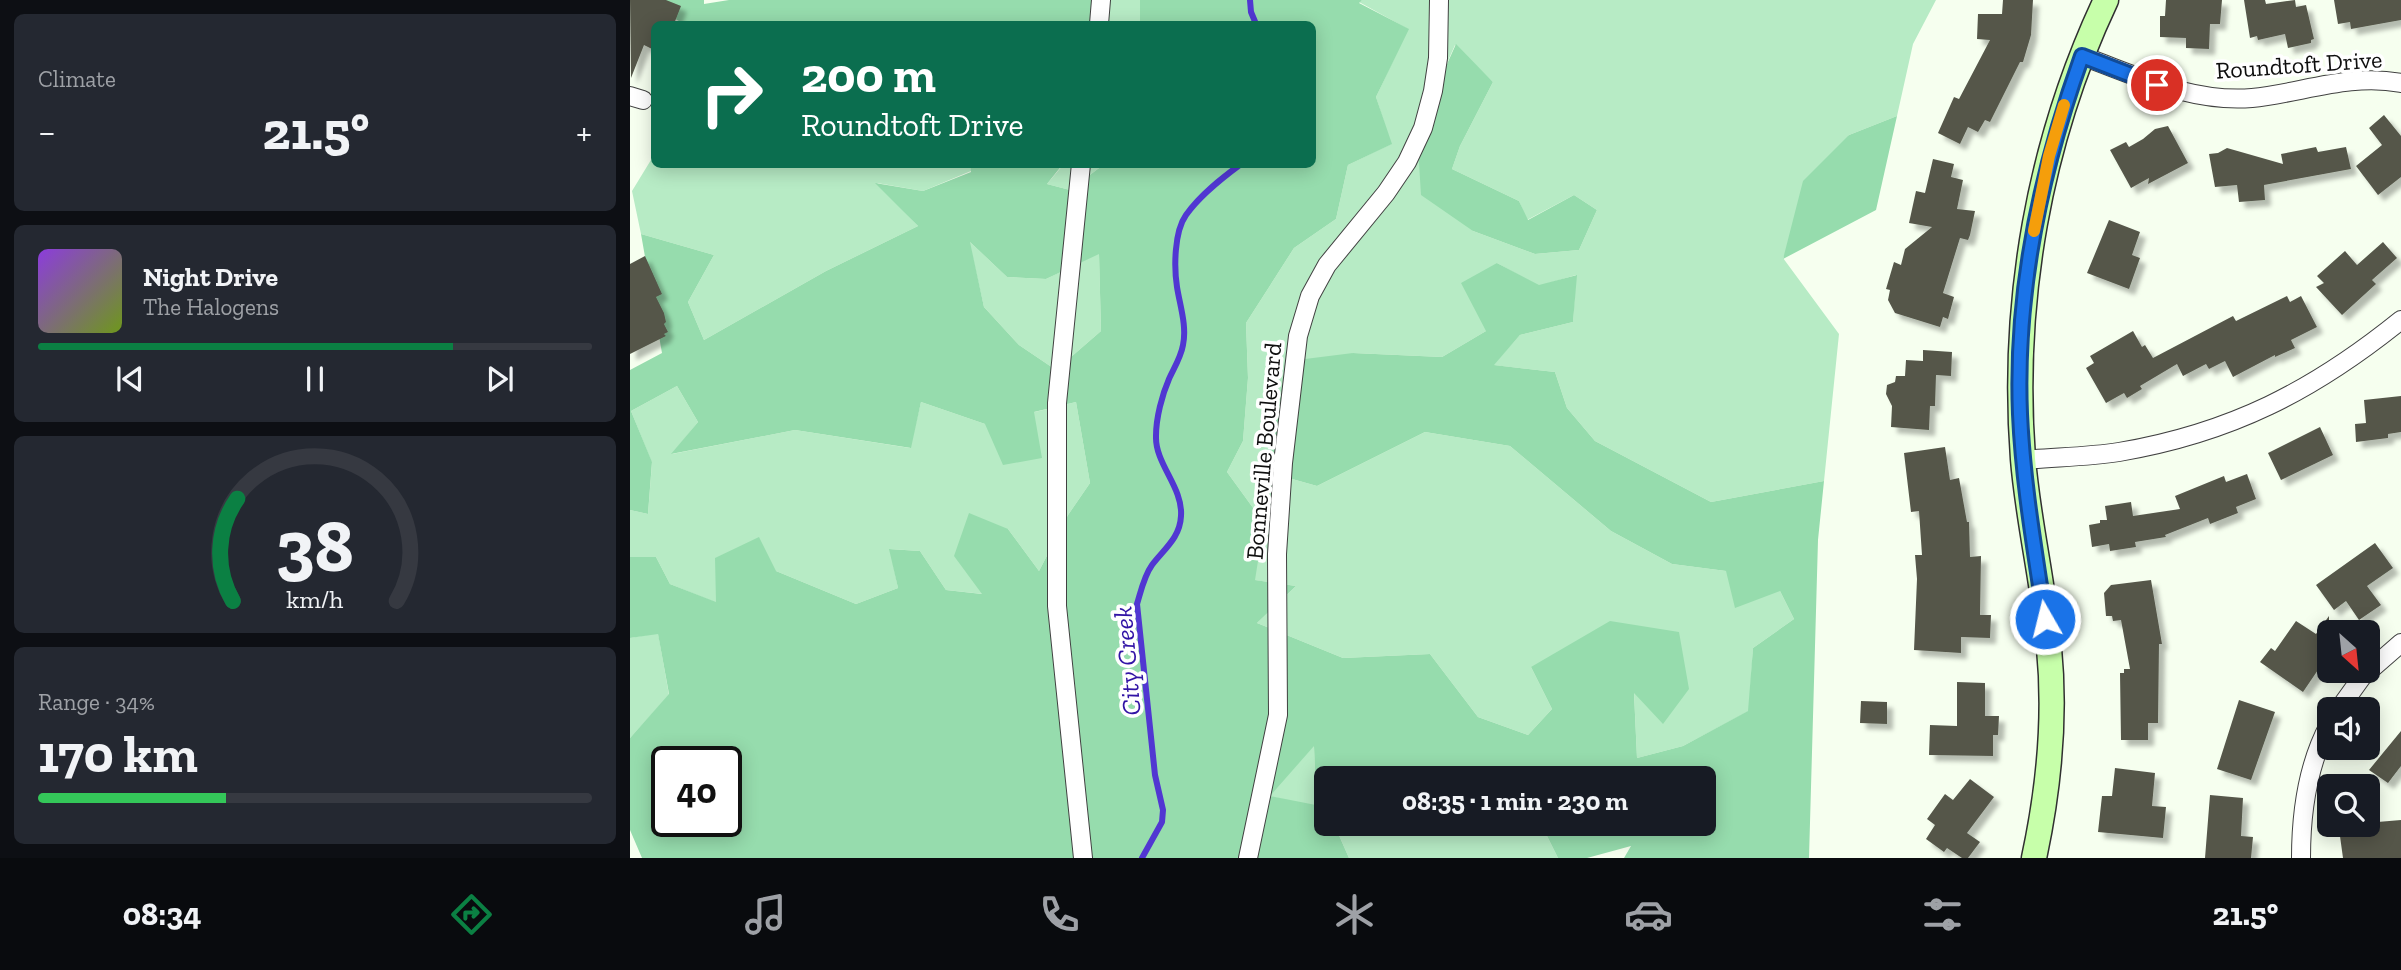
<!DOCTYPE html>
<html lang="en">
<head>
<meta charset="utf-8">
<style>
	body { margin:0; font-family:"Zilla Slab",serif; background:#242831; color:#f1f3f6; height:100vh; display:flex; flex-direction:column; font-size:26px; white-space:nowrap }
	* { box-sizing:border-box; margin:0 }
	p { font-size:23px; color:#9ea1a6 }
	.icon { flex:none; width:38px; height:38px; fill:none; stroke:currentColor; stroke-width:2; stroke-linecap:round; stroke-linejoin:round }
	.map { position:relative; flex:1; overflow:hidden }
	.drawer { display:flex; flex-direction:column; gap:14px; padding:14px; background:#0d0f14; width:630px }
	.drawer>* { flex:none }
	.hud { position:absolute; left:21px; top:21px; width:665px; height:147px; border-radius:10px; box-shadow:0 4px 18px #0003; background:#0b6e4f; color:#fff; overflow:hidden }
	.needle { width:46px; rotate:153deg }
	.fabs { position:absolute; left:1687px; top:620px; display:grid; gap:14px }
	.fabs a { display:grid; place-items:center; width:63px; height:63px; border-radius:10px; background:#171b24; box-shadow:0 4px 18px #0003; font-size:35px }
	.speed { position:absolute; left:21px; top:746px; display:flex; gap:14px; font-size:35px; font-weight:700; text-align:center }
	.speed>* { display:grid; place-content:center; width:91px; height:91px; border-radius:50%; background:#171b24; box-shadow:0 4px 18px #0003; line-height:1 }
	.speed .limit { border:4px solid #111; border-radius:10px; background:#fff; color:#111 }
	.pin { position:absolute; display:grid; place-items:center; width:60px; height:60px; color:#fff; margin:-30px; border:4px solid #fff; border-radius:50%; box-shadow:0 2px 7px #0007 }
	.me { position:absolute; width:77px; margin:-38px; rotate:352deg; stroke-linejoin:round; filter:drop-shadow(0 0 5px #0008) }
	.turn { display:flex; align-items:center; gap:24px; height:147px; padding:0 35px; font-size:32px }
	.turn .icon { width:91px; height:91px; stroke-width:2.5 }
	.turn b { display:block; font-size:49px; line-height:60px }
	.big { font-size:52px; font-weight:700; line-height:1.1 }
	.drawer .card { flex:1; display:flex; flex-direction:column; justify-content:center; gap:10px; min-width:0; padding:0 24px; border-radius:10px; background:#242831 }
	.drawer .dial { align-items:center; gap:0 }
	.dial svg { height:182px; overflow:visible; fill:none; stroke:#363941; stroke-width:7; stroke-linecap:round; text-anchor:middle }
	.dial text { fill:#f1f3f6; stroke:none }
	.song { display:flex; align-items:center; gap:21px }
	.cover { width:84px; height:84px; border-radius:10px; background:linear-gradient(135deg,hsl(270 70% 55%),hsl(80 70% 35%)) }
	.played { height:7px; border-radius:4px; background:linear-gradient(90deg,#0b8043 75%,#363941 75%) }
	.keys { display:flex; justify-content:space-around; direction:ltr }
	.heat { display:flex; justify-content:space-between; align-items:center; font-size:38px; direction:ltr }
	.charge { height:10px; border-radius:5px; background:linear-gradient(90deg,#34c759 34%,#363941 0) }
	.trip { position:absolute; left:684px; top:766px; width:402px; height:70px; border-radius:10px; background:#171b24; box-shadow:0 4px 18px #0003; font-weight:700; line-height:70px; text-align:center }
	.tab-bar { display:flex; height:112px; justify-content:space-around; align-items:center; background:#090b0e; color:#9ea1a6 }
	.tab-bar .icon { width:49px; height:49px }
	.tab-bar .on { color:#0b8043 }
	.tab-bar b { font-size:32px; color:#f1f3f6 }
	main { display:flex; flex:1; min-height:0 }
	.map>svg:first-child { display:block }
	.green { fill:#b7ebc5; fill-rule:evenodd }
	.forest { fill:#96dcad; fill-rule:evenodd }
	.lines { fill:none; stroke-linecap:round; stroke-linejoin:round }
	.stream { stroke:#5137d2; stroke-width:6 }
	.building { fill:#55574a; filter:url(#shadow) }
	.street-casing { stroke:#414141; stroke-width:20 }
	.secondary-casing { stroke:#303030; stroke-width:27 }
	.street { stroke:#fff; stroke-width:18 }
	.secondary { stroke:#c7ffaa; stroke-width:24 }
	.route-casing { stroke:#114b97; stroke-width:18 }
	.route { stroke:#1a73e8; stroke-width:12 }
	.slow { stroke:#f59e0b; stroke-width:12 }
	.labels { text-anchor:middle; stroke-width:7; stroke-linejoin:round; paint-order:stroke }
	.street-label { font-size:24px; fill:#0e0e0e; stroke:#fff }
	.water-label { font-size:26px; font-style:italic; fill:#3113a5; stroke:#fff }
</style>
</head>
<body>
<main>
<section class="drawer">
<div class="card"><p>Climate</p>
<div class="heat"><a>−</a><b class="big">21.5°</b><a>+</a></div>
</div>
<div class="card">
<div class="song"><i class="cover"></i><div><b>Night Drive</b><p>The Halogens</p></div></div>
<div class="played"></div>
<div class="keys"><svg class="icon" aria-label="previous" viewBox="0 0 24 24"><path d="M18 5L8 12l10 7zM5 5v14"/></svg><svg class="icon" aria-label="pause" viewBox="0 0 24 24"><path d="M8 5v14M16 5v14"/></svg><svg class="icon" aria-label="next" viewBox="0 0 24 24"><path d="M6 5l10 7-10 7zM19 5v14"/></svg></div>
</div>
<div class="card dial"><svg viewBox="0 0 100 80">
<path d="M14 69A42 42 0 1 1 86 69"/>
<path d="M14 69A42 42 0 0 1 16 24" stroke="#0b8043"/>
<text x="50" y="56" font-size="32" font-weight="700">38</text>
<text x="50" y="72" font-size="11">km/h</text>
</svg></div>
<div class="card"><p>Range · 34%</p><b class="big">170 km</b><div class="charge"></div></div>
</section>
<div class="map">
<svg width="1771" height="858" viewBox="0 0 1771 858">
	<defs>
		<filter id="shadow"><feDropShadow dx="6" dy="6" stdDeviation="2" flood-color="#0004"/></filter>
	</defs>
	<rect width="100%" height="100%" fill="#f6ffef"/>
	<path class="green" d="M 463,0 L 510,0 L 510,24 L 460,24 Z
		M 732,0 L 1306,0 L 1283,44 L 1267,116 L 1219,135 L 1153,258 L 1209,334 L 1194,481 L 1081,502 L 965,441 L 937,408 L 925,372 L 863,365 L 890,335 L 943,322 L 946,275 L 909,286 L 867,263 L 856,331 L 812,357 L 723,353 L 644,418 L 634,471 L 687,486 L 795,432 L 880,446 L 981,531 L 1042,564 L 1096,571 L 1150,591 L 1164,619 L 1123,648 L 1119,711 L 1053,746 L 1007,758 L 1004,692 L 1059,689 L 901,667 L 922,709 L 898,735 L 848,717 L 800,654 L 713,658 L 627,623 L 666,586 L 624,580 L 634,523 L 597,472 L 613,441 L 618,378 L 616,323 L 664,248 L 706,219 L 718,165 L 761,144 L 746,97 L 778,29 L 729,2 ZM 825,45 L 863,82 L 830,146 L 822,169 L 889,201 L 897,220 L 944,195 L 967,210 L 949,250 L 905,254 L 843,231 L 787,131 Z
		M 24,155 L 24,164 L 340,164 L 341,171 L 293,191 L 247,183 L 288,226 L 196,271 L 74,340 L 58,302 L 84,255 L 11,234 L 2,191 Z
		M 433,165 L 473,165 L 440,190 L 417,184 Z
		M 339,241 L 377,277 L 416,279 L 469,253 L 471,331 L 426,370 L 389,345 L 354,307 Z
		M 47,386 L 68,422 L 42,454 L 165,430 L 280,448 L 291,402 L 355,424 L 446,402 L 460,483 L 438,515 L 409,571 L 378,529 L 353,594 L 316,590 L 290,551 L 260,549 L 268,588 L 226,604 L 146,571 L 87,603 L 40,584 L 26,557 L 0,557 L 0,510 L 18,514 L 22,463 L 1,411 Z
		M 28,633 L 39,695 L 0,738 L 0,638 Z
		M 684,745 L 685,775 L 696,784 L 696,809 L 639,796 Z
		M 704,824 L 911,824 L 928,858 L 719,858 Z"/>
	<path class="forest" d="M 13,0 L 74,0 L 74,4 L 99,0 L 463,0 L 460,24 L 54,24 Z
		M 510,0 L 732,0 L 729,3 L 779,29 L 746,97 L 762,144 L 718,165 L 706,219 L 664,248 L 616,323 L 618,378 L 613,441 L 597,472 L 634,523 L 625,580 L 666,586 L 627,623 L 713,658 L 800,654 L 848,717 L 898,735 L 922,709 L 901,667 L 980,621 L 1049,632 L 1059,689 L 1033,724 L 1004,693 L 1007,758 L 1053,746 L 1118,711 L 1123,648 L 1164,619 L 1150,591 L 1105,608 L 1096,571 L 1042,564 L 981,531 L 880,446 L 795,432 L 687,486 L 634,471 L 644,418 L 659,361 L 723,353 L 812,357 L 856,331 L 831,283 L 867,263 L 909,285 L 947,275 L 943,322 L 890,335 L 864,365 L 925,372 L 937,408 L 965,441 L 1081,502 L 1194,481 L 1188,540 L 1179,858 L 994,858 L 1001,846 L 957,858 L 928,858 L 911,824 L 1074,824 L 1074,779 L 696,779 L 696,784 L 685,776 L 684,746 L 640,796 L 696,807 L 696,824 L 704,824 L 719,858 L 12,858 L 0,830 L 0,738 L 39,694 L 28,634 L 0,638 L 0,557 L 26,557 L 40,584 L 86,602 L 85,558 L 129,537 L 146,571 L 226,604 L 268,588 L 259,549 L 290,551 L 316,590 L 352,594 L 324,556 L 339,513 L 378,529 L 409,571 L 438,515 L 460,483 L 446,402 L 404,412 L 412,458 L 373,465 L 355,424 L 291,402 L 281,448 L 165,430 L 41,454 L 68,422 L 47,386 L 1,411 L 22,462 L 18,514 L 0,510 L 0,370 L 32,353 L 11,234 L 84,255 L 58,302 L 74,340 L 196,271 L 288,226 L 245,183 L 293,191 L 341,172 L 340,165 L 433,164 L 417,184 L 440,190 L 473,165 L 682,164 L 682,24 L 510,24 ZM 340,242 L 377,277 L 416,279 L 469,254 L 471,331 L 426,370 L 389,345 L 354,307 ZM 37,761 L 96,761 L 96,821 L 37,821 Z
		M 826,44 L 863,82 L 830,146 L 822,169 L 889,201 L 898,220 L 944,195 L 967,210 L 949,250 L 905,254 L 843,231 L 791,195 L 787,131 Z
		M 1267,116 L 1246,210 L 1153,259 L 1173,181 L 1219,135 Z"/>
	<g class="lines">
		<path class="stream" d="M 620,0 L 621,12 L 626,24
			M 512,858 L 532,822 L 533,810 L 525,775 L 507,604 C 511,591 514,576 522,565 C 534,549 550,538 551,516 C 553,487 525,464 526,436 C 526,418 532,395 539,379 C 544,368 551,357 553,345 C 557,326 550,306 547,287 C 544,268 544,232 556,215 C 570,195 592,178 611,164"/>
	</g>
	<path class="building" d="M 0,0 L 36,0 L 51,6 L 44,24 L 24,24 L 24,50 L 14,45 L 1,78 Z
		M 1373,0 L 1403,0 L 1401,35 L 1393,62 L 1390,62 L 1360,122 L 1355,120 L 1348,132 L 1338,127 L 1330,144 L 1308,133 L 1324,97 L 1329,99 L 1360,40 L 1347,39 L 1348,14 L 1372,14 Z
		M 1536,0 L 1592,0 L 1590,24 L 1580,24 L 1579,49 L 1556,48 L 1556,38 L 1530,37 L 1530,16 L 1535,16 Z
		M 1614,0 L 1635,0 L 1636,4 L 1665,0 L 1666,7 L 1676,5 L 1684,39 L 1681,40 L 1681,43 L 1658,48 L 1655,34 L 1628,40 L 1627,36 L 1620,38 Z
		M 1704,0 L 1771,0 L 1771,20 L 1721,29 L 1720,22 L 1708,24 Z
		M 1754,115 L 1771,136 L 1771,177 L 1748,195 L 1726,166 L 1752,145 L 1739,128 Z
		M 1538,126 L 1558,163 L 1518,184 L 1519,178 L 1501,188 L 1480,150 L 1496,142 L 1499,147 L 1513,139 L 1525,129 Z
		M 1686,147 L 1688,152 L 1716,147 L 1721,169 L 1634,185 L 1635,200 L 1609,202 L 1607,185 L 1585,187 L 1579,154 L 1588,153 L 1597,148 L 1653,164 L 1651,154 Z
		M 1303,159 L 1324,164 L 1321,177 L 1333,180 L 1327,209 L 1345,211 L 1340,235 L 1338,240 L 1330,238 L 1313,293 L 1324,297 L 1318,319 L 1313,317 L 1310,327 L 1265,313 L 1258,300 L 1260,290 L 1256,289 L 1264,262 L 1271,265 L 1275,249 L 1302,227 L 1279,223 L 1286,191 L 1295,193 Z
		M 1479,220 L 1510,232 L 1502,255 L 1510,258 L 1499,289 L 1457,273 Z
		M 1753,242 L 1767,258 L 1742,280 L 1746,284 L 1712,315 L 1686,287 L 1694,283 L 1687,276 L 1715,251 L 1727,265 Z
		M 15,256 L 32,294 L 26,297 L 34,313 L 36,322 L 34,324 L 38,332 L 34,334 L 36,336 L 0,354 L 0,264 Z
		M 1657,296 L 1660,302 L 1671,296 L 1687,327 L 1661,340 L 1665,348 L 1645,357 L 1645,355 L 1603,377 L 1595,361 L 1579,369 L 1576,364 L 1553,376 L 1547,364 L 1510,386 L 1512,389 L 1497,398 L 1494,393 L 1476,403 L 1456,368 L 1464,363 L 1460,356 L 1503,331 L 1512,347 L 1515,345 L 1523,358 L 1603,316 L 1606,321 Z
		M 1293,350 L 1322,352 L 1321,376 L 1306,375 L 1305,406 L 1300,406 L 1299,430 L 1261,427 L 1262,406 L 1256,394 L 1257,385 L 1265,382 L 1266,376 L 1275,376 L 1276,360 L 1293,361 Z
		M 1771,396 L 1771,432 L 1758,434 L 1758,438 L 1726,442 L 1725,424 L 1736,423 L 1734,400 Z
		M 1690,427 L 1703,455 L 1651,480 L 1638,453 Z
		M 1315,447 L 1320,480 L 1329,478 L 1337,522 L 1339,522 L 1340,557 L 1351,556 L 1350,615 L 1361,615 L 1360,638 L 1331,637 L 1331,653 L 1284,650 L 1287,579 L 1285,555 L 1292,555 L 1289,511 L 1281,512 L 1274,453 Z
		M 1617,474 L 1626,499 L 1606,507 L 1608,513 L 1580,524 L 1578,518 L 1535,535 L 1536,537 L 1505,542 L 1506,547 L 1480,551 L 1479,544 L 1462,547 L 1459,525 L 1470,523 L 1470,520 L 1477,520 L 1475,506 L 1501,502 L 1503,516 L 1550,509 L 1545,496 L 1594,476 L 1596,482 Z
		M 1745,543 L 1763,568 L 1737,586 L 1751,605 L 1729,620 L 1716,601 L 1704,610 L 1686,585 Z
		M 1521,580 L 1532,644 L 1529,644 L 1528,723 L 1518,723 L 1518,740 L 1491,740 L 1490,673 L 1494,673 L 1494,669 L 1500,669 L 1491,620 L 1483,621 L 1482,616 L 1476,616 L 1474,593 L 1481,585 Z
		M 1699,616 L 1699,669 L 1692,664 L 1673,692 L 1630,662 L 1641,648 L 1645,651 L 1666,621 L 1686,634 Z
		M 1327,682 L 1355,683 L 1355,716 L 1369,716 L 1368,735 L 1363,735 L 1363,756 L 1299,755 L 1300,725 L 1327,726 Z
		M 1609,700 L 1645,712 L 1621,780 L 1587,769 Z
		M 1231,701 L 1257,702 L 1257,724 L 1230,723 Z
		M 1771,731 L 1771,766 L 1758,783 L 1739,770 Z
		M 1485,768 L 1525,773 L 1522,806 L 1536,807 L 1533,838 L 1468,832 L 1472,796 L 1482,796 Z
		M 1340,779 L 1364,797 L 1337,833 L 1350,842 L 1338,858 L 1332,858 L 1317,848 L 1314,852 L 1296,839 L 1305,825 L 1297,819 L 1315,794 L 1323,800 Z
		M 1580,795 L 1613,798 L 1611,836 L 1623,837 L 1621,858 L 1575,858 Z
		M 1771,820 L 1771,858 L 1713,858 L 1709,829 L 1724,828 L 1724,824 Z"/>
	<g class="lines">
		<g class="street-casing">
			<path id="street" d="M 469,24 L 471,0
				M 1452,56 C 1508,76 1561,103 1622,98 C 1672,93 1720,73 1771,83
				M 0,96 L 13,100
				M 451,164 L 427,403 L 427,606 L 453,858
				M 1393,460 C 1425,457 1458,457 1489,452 C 1601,433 1683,391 1771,320
				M 1709,709 L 1732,677 L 1771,643
				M 618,858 L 648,715 L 647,554 L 653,463 L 668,336 L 680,296 L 697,265 L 756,193 L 777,162 L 793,128 L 803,91 L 808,58 L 809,0
				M 1671,858 C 1671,812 1677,766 1699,725"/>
		</g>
		<g class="secondary-casing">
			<path id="secondary" d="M 1404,858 C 1419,788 1426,719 1419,648 C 1414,584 1398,522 1393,459 C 1381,302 1409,142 1476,0"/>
		</g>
		<use href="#street" class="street"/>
		<use href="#secondary" class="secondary"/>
	</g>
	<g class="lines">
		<g class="route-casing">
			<path id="route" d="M 1415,619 C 1405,551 1393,483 1390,414 C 1385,291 1411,170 1452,56 L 1527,85"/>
		</g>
		<use href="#route" class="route"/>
		<path class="slow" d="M 1404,231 L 1419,156 L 1434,105"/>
	</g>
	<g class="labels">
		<g class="street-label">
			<text transform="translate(1669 65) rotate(-4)" y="8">Roundtoft Drive</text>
			<text transform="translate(634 451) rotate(-85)" y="8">Bonneville Boulevard</text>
		</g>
		<g class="water-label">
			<text transform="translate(497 661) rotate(-95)" y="9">City Creek</text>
		</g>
	</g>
</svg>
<div class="fabs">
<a><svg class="needle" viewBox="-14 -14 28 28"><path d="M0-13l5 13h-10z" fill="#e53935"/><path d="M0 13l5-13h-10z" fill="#9ea1a6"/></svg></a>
<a><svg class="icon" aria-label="sound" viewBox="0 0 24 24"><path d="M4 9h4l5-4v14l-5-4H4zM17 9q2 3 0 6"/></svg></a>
<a><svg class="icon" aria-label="search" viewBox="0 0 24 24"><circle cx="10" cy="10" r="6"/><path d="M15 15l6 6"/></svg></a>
</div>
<div class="speed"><div class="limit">40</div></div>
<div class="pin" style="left:1527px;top:85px;background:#d93025"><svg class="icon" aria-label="arrive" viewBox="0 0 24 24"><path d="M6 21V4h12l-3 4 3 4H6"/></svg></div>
<svg class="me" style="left:1415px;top:619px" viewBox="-20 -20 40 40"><circle r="17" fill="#1a73e8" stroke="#fff" stroke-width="3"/><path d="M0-11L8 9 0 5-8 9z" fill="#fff"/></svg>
<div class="trip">08:35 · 1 min · 230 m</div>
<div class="hud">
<div class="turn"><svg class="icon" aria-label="right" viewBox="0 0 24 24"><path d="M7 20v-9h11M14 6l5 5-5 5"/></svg><div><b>200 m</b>Roundtoft Drive</div></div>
</div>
</div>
</main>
<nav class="tab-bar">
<b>08:34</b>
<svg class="icon on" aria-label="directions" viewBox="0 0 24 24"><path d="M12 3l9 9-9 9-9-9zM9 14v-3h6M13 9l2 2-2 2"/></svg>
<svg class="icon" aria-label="music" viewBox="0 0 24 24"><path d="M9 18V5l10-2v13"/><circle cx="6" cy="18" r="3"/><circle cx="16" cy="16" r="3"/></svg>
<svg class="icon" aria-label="phone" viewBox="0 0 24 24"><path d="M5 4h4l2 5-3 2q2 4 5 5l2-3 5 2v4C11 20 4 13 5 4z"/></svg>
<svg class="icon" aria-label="climate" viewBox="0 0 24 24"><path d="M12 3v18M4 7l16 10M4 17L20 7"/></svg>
<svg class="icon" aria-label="car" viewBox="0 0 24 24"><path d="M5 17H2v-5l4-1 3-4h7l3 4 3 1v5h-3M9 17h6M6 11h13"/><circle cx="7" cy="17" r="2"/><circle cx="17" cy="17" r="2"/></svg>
<svg class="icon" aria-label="filters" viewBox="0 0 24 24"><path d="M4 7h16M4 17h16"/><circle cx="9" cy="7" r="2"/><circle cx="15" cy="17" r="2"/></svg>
<b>21.5°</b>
</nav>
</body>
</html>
